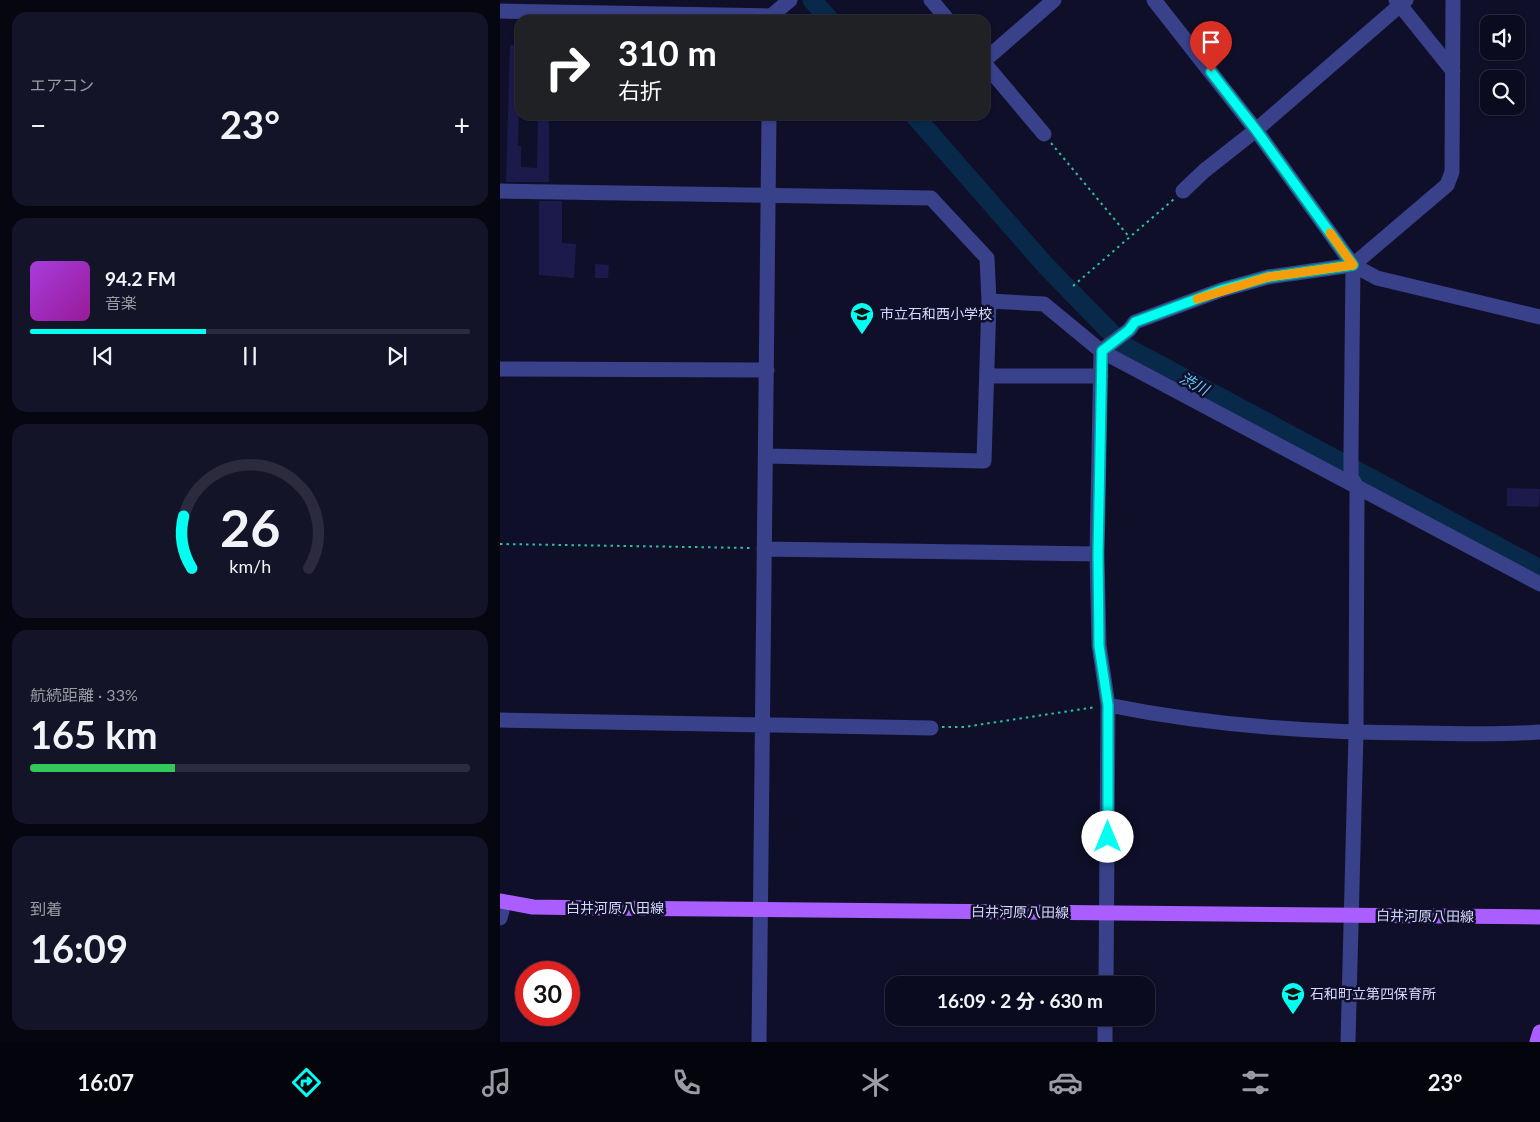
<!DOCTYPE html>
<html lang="ja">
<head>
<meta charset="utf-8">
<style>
	body { margin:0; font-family:Lato,"Noto Sans JP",sans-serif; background:#141428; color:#f1f3f6; height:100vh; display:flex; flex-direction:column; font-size:19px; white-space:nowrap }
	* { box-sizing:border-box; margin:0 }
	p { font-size:16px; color:#9a9ba4 }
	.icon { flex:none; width:28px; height:28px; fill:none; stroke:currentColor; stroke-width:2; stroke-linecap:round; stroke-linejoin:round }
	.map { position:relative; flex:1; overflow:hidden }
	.side { display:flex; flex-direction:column; gap:12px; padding:12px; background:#060611; width:500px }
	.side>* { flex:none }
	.hud { position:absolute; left:15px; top:15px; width:475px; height:105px; border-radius:15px; box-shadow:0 1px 4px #0004,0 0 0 1px #2b2b3d; background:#202124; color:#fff; overflow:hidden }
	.buttons { position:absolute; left:980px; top:15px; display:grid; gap:10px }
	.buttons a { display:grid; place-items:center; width:45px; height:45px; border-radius:10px; background:#0b0b1f; box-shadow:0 1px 4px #0004,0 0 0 1px #2b2b3d; font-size:25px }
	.speed { position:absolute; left:15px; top:961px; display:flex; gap:10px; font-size:25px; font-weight:700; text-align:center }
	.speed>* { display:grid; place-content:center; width:65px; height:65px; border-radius:50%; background:#0b0b1f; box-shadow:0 1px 4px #0004,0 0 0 1px #2b2b3d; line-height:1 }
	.speed .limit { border:8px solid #d22; background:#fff; color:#111 }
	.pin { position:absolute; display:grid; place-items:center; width:42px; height:42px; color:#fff; margin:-51px -21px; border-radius:50% 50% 50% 0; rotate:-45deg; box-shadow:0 0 5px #0007 }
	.pin .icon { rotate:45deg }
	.me { position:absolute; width:55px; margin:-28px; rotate:0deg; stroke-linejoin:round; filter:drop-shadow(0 0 4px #0008) }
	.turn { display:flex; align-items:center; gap:18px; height:105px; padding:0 20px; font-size:22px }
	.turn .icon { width:65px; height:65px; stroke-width:2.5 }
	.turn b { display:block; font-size:35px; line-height:42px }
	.big { font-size:38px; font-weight:700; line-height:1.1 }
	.side .card { flex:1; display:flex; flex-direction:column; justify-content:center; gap:8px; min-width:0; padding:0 18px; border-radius:15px; background:#141428 }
	.side .dial { align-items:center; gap:0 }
	.dial svg { height:130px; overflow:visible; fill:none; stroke:#2b2b3d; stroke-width:7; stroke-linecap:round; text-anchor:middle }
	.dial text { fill:#f1f3f6; stroke:none }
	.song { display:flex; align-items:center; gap:15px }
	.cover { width:60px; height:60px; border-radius:8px; background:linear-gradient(135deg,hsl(280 70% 55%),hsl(300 70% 35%)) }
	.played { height:5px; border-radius:2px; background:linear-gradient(90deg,#03fff1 40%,#2b2b3d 40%) }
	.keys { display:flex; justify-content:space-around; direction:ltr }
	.heat { display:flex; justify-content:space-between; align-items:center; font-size:28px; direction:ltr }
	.charge { height:8px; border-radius:4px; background:linear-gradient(90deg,#34c759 33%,#2b2b3d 0) }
	.trip { position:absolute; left:385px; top:976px; width:270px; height:50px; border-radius:15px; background:#0b0b1f; box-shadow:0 1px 4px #0004,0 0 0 1px #2b2b3d; font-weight:700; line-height:50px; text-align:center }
	.tab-bar { display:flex; height:80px; justify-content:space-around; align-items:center; background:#04040c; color:#9a9ba4 }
	.tab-bar .icon { width:35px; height:35px }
	.tab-bar .active { color:#03fff1 }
	.tab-bar b { font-size:22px; color:#f1f3f6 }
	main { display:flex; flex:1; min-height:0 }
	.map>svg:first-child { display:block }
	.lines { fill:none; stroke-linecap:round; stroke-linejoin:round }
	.river { stroke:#082949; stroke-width:19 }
	.building { fill:#1c1a4b }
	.path { stroke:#2ac0a0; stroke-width:2; stroke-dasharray:2.5 4; stroke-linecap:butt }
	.minor { stroke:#38418a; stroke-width:15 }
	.major { stroke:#aa5eff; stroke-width:15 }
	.route-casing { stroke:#02a69d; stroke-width:12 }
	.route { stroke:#03fff1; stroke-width:9 }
	.slow { stroke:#f59e0b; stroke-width:9 }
	.labels { text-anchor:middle; stroke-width:5; stroke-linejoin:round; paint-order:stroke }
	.poi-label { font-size:14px; fill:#d7d8ff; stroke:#0f0f29; text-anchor:start }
	.street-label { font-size:14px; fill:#d7d8ff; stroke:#0f0f29 }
	.water-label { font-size:15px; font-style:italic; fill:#65cfff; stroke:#0f0f29 }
</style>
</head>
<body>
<main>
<section class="side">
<div class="card"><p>エアコン</p>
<div class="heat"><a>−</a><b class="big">23°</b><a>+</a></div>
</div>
<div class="card">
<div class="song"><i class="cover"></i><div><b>94.2 FM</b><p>音楽</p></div></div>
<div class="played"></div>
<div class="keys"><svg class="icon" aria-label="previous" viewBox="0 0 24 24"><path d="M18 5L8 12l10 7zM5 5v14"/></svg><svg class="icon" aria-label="pause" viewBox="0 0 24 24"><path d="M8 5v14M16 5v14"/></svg><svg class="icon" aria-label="next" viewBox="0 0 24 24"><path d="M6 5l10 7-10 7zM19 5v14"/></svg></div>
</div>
<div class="card dial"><svg viewBox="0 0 100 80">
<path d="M14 69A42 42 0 1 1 86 69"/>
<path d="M14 69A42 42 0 0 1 9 37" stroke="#03fff1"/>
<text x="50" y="56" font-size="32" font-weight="700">26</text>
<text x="50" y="72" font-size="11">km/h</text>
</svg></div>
<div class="card"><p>航続距離 · 33%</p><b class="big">165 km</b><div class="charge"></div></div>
<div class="card"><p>到着</p><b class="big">16:09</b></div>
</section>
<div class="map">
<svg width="1040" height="1042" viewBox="0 0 1040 1042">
	<rect width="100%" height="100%" fill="#0f0f29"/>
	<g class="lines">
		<path class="river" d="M 312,0 L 330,20
			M 414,115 L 545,265 L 623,345 L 1040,569"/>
	</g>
	<path class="building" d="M 10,45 L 20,45 L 18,146 L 21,146 L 21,167 L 37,168 L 38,115 L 49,115 L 49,182 L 6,182 Z
		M 39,201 L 62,201 L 62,243 L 76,244 L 74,278 L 39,275 Z
		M 95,264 L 109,265 L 108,278 L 95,278 Z
		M 1007,488 L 1040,489 L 1039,507 L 1007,506 Z"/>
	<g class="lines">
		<path class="path" d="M 551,143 L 630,238
			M 573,286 L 674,199
			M 0,544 L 253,548
			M 442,727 L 464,727 L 596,707"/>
		<path class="minor" d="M 431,0 L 448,20
			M 654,0 L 756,130 L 853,265 L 877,278 L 1040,317
			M 896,0 L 953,71
			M 0,11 L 271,16 L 290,0
			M 485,60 L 554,0
			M 485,64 L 544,134
			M 0,191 L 431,198 L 487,258 L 489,301 L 484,461 L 267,456
			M 683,191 L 704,171 L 756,130 L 906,0
			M 489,301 L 544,304 L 601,351 L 1040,584
			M 601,351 L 597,554 L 599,645 L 608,705 L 606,985
			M 601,351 L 629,330 L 635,322 L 721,290 L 768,277 L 853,265 L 947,185 L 952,172 L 953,0
			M 0,369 L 267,370
			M 488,376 L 601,376
			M 264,549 L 597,554
			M 608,705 C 711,726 814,733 918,733 C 959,734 999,735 1040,732
			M 0,720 L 431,728
			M 0,904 L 2,911 L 0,918
			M 259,1042 L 269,115
			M 605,1042 L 605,1018
			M 848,1042 L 856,733 L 857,487 L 851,477 L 851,452 L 853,265"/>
		<path class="major" d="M 0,901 L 33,907 L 98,908 L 1040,917
			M 1037,1042 L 1040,1032"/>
	</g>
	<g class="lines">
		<g class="route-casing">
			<path id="route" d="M 608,837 L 608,705 L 599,646 L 598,554 L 602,351 L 629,330 L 635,322 L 721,290 L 768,277 L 853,265 L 756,130 L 711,72"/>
		</g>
		<use href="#route" class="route"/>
		<path class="slow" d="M 697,299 L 768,277 L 853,265 L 830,233"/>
	</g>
	<defs>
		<g id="school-pin" transform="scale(1.25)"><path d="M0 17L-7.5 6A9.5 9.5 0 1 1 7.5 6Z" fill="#03fff1" stroke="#0f0f29"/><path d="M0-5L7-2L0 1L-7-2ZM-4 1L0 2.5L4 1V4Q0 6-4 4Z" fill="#111"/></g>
	</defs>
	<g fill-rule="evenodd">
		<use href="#school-pin" x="362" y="314"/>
		<use href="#school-pin" x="793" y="994"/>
	</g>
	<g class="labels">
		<g class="poi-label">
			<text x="380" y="319">市立石和西小学校</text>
			<text x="810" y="999">石和町立第四保育所</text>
		</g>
		<g class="street-label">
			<text x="115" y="913">白井河原八田線</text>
			<text transform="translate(520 912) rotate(1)" y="5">白井河原八田線</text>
			<text transform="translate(925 916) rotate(1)" y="5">白井河原八田線</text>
		</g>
		<g class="water-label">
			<text transform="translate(694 384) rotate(28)" y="5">渋川</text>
		</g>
	</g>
</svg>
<div class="buttons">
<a><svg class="icon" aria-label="sound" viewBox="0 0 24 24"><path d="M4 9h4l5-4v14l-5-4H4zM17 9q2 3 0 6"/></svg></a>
<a><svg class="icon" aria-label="search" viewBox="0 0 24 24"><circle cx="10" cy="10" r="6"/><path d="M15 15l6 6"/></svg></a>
</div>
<div class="speed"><div class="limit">30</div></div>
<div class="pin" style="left:711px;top:72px;background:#d93025"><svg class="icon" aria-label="arrive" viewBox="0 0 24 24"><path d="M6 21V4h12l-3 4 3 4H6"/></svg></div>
<svg class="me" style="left:608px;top:837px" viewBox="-20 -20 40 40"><circle r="19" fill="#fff"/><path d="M0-13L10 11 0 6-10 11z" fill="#03fff1"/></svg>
<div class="trip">16:09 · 2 分 · 630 m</div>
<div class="hud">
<div class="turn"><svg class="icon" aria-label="right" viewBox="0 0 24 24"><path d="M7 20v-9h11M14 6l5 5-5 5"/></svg><div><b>310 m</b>右折</div></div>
</div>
</div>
</main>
<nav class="tab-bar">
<b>16:07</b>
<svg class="icon active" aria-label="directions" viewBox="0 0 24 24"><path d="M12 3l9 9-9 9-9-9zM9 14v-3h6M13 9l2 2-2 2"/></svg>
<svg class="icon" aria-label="music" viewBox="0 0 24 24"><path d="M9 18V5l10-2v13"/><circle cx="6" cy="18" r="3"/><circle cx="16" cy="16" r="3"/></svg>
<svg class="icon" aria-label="phone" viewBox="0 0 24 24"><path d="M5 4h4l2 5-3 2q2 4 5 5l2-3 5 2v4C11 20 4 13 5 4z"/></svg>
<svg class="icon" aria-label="climate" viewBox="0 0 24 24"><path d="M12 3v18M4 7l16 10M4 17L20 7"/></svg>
<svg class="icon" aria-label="car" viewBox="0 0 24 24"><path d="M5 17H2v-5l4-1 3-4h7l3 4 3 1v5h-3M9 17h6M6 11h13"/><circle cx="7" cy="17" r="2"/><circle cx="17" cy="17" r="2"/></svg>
<svg class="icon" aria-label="filters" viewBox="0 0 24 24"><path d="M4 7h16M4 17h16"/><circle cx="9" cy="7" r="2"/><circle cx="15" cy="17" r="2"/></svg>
<b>23°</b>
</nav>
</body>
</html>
